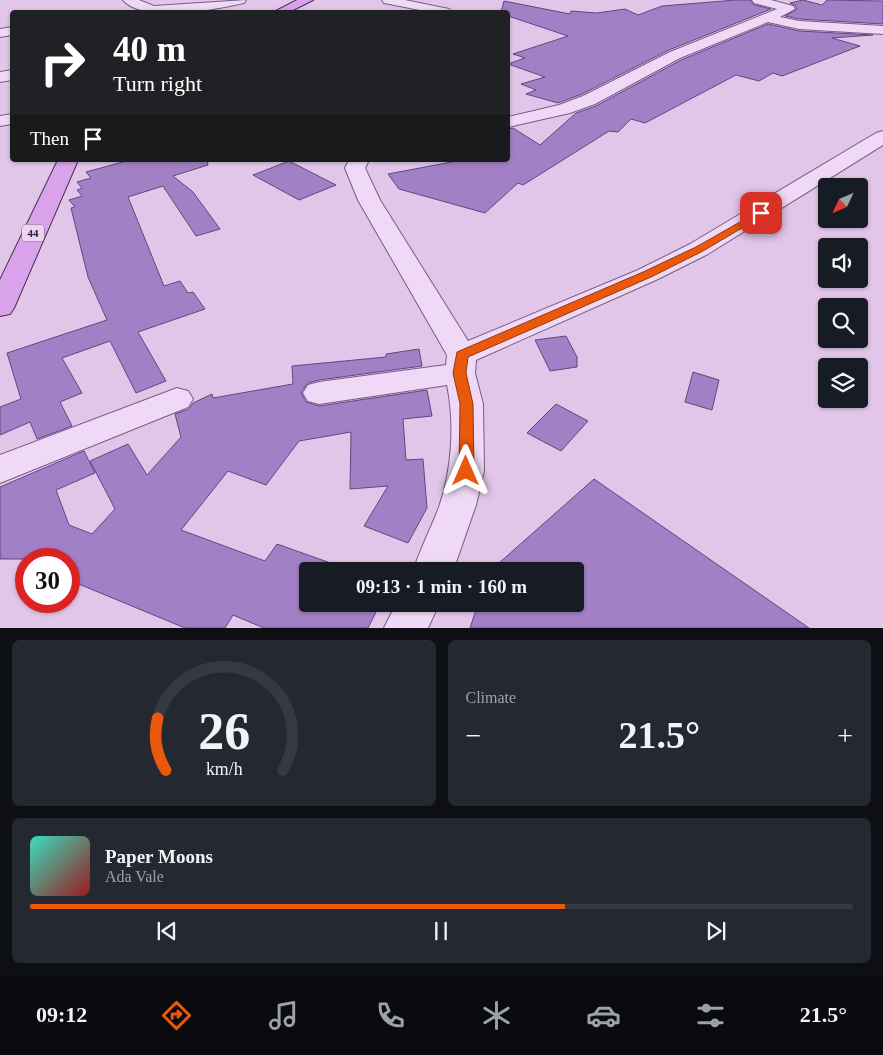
<!DOCTYPE html>
<html lang="en">
<head>
<meta charset="utf-8">
<style>
	body { margin:0; font-family:"Times New Roman",serif; background:#242831; color:#f1f3f6; height:100vh; display:flex; flex-direction:column; font-size:19px; white-space:nowrap }
	* { box-sizing:border-box; margin:0 }
	p { font-size:16px; color:#9ea1a6 }
	.icon { flex:none; width:28px; height:28px; fill:none; stroke:currentColor; stroke-width:2; stroke-linecap:round; stroke-linejoin:round }
	.map { position:relative; height:628px; overflow:hidden }
	.details { display:flex; flex-direction:column; gap:12px; padding:12px; background:#0d0f14; flex:1 }
	.details>* { flex:none }
	.guide { position:absolute; left:10px; top:10px; width:500px; height:152px; border-radius:5px; box-shadow:0 1px 4px #0004; background:#202124; color:#fff; overflow:hidden }
	.needle { width:32px; rotate:226deg }
	.buttons { position:absolute; left:818px; top:178px; display:grid; gap:10px }
	.buttons a { display:grid; place-items:center; width:50px; height:50px; border-radius:5px; background:#171b24; box-shadow:0 1px 4px #0004; font-size:25px }
	.speed { position:absolute; left:15px; top:548px; display:flex; gap:10px; font-size:25px; font-weight:700; text-align:center }
	.speed>* { display:grid; place-content:center; width:65px; height:65px; border-radius:50%; background:#171b24; box-shadow:0 1px 4px #0004; line-height:1 }
	.speed .limit { border:8px solid #d22; background:#fff; color:#111 }
	.pin { position:absolute; display:grid; place-items:center; width:42px; height:42px; color:#fff; margin:-21px; border-radius:10px; box-shadow:0 2px 8px #0006 }
	.me { position:absolute; width:55px; margin:-28px; rotate:0deg; stroke-linejoin:round; filter:drop-shadow(0 0 4px #0008) }
	.turn { display:flex; align-items:center; gap:18px; height:105px; padding:0 20px; font-size:22px }
	.turn .icon { width:65px; height:65px; stroke-width:2.5 }
	.turn b { display:block; font-size:35px; line-height:42px }
	.then { display:flex; align-items:center; height:48px; padding:0 20px; background:#0003; gap:10px; font-size:19px }
	.big { font-size:38px; font-weight:600; line-height:1.1 }
	.details .card { flex:1; display:flex; flex-direction:column; justify-content:center; gap:8px; min-width:0; padding:0 18px; border-radius:8px; background:#242831 }
	.details .dial { align-items:center; gap:0 }
	.dial svg { height:130px; overflow:visible; fill:none; stroke:#363941; stroke-width:7; stroke-linecap:round; text-anchor:middle }
	.dial text { fill:#f1f3f6; stroke:none }
	.song { display:flex; align-items:center; gap:15px }
	.cover { width:60px; height:60px; border-radius:8px; background:linear-gradient(135deg,hsl(170 70% 55%),hsl(0 70% 35%)) }
	.played { height:5px; border-radius:2px; background:linear-gradient(90deg,#ea580c 65%,#363941 65%) }
	.keys { display:flex; justify-content:space-around; direction:ltr }
	.heat { display:flex; justify-content:space-between; align-items:center; font-size:28px; direction:ltr }
	.details .tiles { flex:1; display:grid; gap:12px; grid-template-columns:1fr 1fr }
	.card:last-child { grid-column:span 2 }
	.trip { position:absolute; left:299px; top:562px; width:285px; height:50px; border-radius:5px; background:#171b24; box-shadow:0 1px 4px #0004; font-weight:600; line-height:50px; text-align:center }
	.dock { display:flex; height:80px; justify-content:space-around; align-items:center; background:#090b0e; color:#9ea1a6 }
	.dock .icon { width:35px; height:35px }
	.dock .on { color:#ea580c }
	.dock b { font-size:22px; color:#f1f3f6 }
	.map>svg:first-child { display:block }
	.building { fill:#a280c5; stroke:#614681 }
	.lines { fill:none; stroke-linecap:round; stroke-linejoin:round }
	.minor-casing { stroke:#755d84; stroke-width:2 }
	.major-casing { stroke:#433152; stroke-width:2 }
	.minor { fill:#efd9f6; fill-rule:evenodd }
	.major { fill:#d9a2ea; fill-rule:evenodd }
	.route { fill:#ea580c; stroke:#983908 }
	.labels { text-anchor:middle; stroke-width:5; stroke-linejoin:round; paint-order:stroke }
	.shield { fill:#ecd5f2; stroke:#66566e; stroke-width:1 }
	.shield-label { font-size:11px; font-weight:bold; fill:#2c2035 }
</style>
</head>
<body>
<div class="map">
<svg width="883" height="628" viewBox="0 0 883 628">
	<rect width="100%" height="100%" fill="#e2c6ea"/>
	<path class="building" d="M 736,0 L 750,0 L 754,5 L 771,9 L 669,50 L 582,94 L 558,103 L 526,94 L 536,90 L 521,84 L 545,77 L 508,64 L 525,58 L 513,54 L 568,36 L 508,16 L 508,12 L 501,12 L 504,1 L 570,14 L 571,11 L 597,13 L 625,9 L 638,15 L 662,6 Z
		M 803,0 L 822,5 L 827,0 L 883,1 L 883,24 L 799,19 L 785,16 L 797,9 L 795,5 L 790,3 Z
		M 768,24 L 799,31 L 873,35 L 832,38 L 860,46 L 782,76 L 773,73 L 759,81 L 736,75 L 645,123 L 631,119 L 618,132 L 609,131 L 523,185 L 518,183 L 485,213 L 399,189 L 388,174 L 462,160 L 508,160 L 508,129 L 513,128 L 540,145 L 576,113 L 596,106 L 681,60 Z
		M 130,160 L 207,160 L 208,165 L 173,176 L 193,192 L 220,229 L 196,236 L 163,186 L 128,197 L 164,286 L 180,281 L 188,293 L 193,292 L 205,309 L 138,332 L 166,381 L 136,393 L 110,341 L 62,358 L 82,393 L 60,402 L 72,426 L 37,439 L 30,422 L 0,435 L 0,407 L 21,399 L 7,353 L 107,320 L 88,277 L 71,208 L 75,207 L 69,200 L 82,196 L 77,190 L 82,188 L 77,182 L 91,178 L 86,172 Z
		M 289,161 L 336,185 L 299,200 L 253,175 Z
		M 566,336 L 577,357 L 577,367 L 550,371 L 535,340 Z
		M 419,349 L 422,366 L 319,380 L 308,383 L 301,392 L 306,402 L 319,406 L 427,390 L 432,416 L 403,419 L 406,460 L 423,459 L 427,508 L 408,543 L 364,526 L 388,486 L 350,489 L 351,432 L 299,441 L 266,485 L 228,471 L 181,530 L 265,561 L 277,544 L 353,571 L 308,571 L 308,604 L 380,604 L 368,628 L 264,628 L 233,615 L 225,628 L 185,628 L 69,580 L 69,559 L 0,559 L 0,487 L 84,451 L 95,473 L 56,490 L 69,525 L 92,534 L 115,509 L 90,461 L 128,444 L 147,475 L 181,437 L 175,414 L 189,409 L 193,403 L 212,394 L 213,398 L 293,384 L 292,366 L 386,357 L 386,354 Z
		M 693,372 L 719,380 L 712,410 L 685,402 Z
		M 556,404 L 588,421 L 561,451 L 527,433 Z
		M 594,479 L 809,628 L 470,628 L 478,604 L 575,604 L 575,571 L 490,571 Z"/>
	<g class="lines">
		<g class="minor-casing">
			<path id="minor" d="M 123,0 L 139,0 L 154,6 L 246,0 L 244,3 C 217,9 144,24 123,0 Z
				M 382,0 L 405,0 L 449,9 L 451,12 L 430,12 L 384,3 Z
				M 752,0 L 771,0 L 793,6 L 795,9 L 780,17 L 799,21 L 883,26 L 883,34 L 799,29 L 768,22 L 680,58 L 595,104 L 570,113 L 508,127 L 508,117 L 559,105 L 583,96 L 670,52 L 777,9 L 754,3 Z
				M 12,27 L 12,35 L 0,37 L 0,29 Z
				M 12,70 L 12,80 L 0,82 L 0,72 Z
				M 12,114 L 12,124 L 0,126 L 0,116 Z
				M 883,131 L 883,145 L 708,254 L 656,280 L 476,360 L 475,373 L 483,404 L 484,471 L 476,505 L 453,571 L 413,571 C 420,550 431,528 439,507 C 452,470 455,423 447,385 L 319,404 L 308,401 L 303,393 L 308,385 L 319,382 L 446,365 L 447,355 L 358,200 L 345,168 L 349,160 L 369,160 L 365,168 L 380,200 L 468,341 L 638,270 L 690,244 L 876,133 Z
				M 177,388 L 188,391 L 193,399 L 188,407 L 0,483 L 0,455 Z
				M 396,604 L 439,604 L 428,628 L 384,628 Z"/>
		</g>
		<g class="major-casing">
			<path id="major" d="M 297,0 L 313,0 L 289,12 L 274,12 Z
				M 58,160 L 78,160 L 14,308 L 10,314 L 0,316 L 0,280 Z"/>
		</g>
		<use href="#minor" class="minor"/>
		<use href="#major" class="major"/>
	</g>
	<path class="route" d="M 761,210 L 766,213 L 764,215 L 703,251 L 651,277 L 468,357 L 466,373 L 473,404 L 474,471 L 471,475 L 461,475 L 459,471 L 460,404 L 453,373 L 457,352 L 643,272 L 696,247 Z"/>
	<g class="labels">
		<rect class="shield" x="22" y="224.5" width="22" height="17" rx="4"/>
		<g class="shield-label">
			<text x="33" y="237">44</text>
		</g>
	</g>
</svg>
<div class="buttons">
<a><svg class="needle" viewBox="-14 -14 28 28"><path d="M0-13l5 13h-10z" fill="#e53935"/><path d="M0 13l5-13h-10z" fill="#9ea1a6"/></svg></a>
<a><svg class="icon" aria-label="sound" viewBox="0 0 24 24"><path d="M4 9h4l5-4v14l-5-4H4zM17 9q2 3 0 6"/></svg></a>
<a><svg class="icon" aria-label="search" viewBox="0 0 24 24"><circle cx="10" cy="10" r="6"/><path d="M15 15l6 6"/></svg></a>
<a><svg class="icon" aria-label="layers" viewBox="0 0 24 24"><path d="M12 4l9 5-9 5-9-5zM3 14l9 5 9-5"/></svg></a>
</div>
<div class="speed"><div class="limit">30</div></div>
<div class="pin" style="left:761px;top:213px;background:#d93025"><svg class="icon" aria-label="arrive" viewBox="0 0 24 24"><path d="M6 21V4h12l-3 4 3 4H6"/></svg></div>
<svg class="me" style="left:466px;top:471px" viewBox="-20 -20 40 40"><path d="M0-17L14 15 0 8-14 15z" fill="#ea580c" stroke="#fff" stroke-width="4"/></svg>
<div class="trip">09:13 · 1 min · 160 m</div>
<div class="guide">
<div class="turn"><svg class="icon" aria-label="right" viewBox="0 0 24 24"><path d="M7 20v-9h11M14 6l5 5-5 5"/></svg><div><b>40 m</b>Turn right</div></div>
<div class="then">Then<svg class="icon" aria-label="arrive" viewBox="0 0 24 24"><path d="M6 21V4h12l-3 4 3 4H6"/></svg></div>
</div>
</div>
<section class="details">
<div class="tiles">
<div class="card dial"><svg viewBox="0 0 100 80">
<path d="M14 69A42 42 0 1 1 86 69"/>
<path d="M14 69A42 42 0 0 1 9 37" stroke="#ea580c"/>
<text x="50" y="56" font-size="32" font-weight="700">26</text>
<text x="50" y="72" font-size="11">km/h</text>
</svg></div>
<div class="card"><p>Climate</p>
<div class="heat"><a>−</a><b class="big">21.5°</b><a>+</a></div>
</div>
<div class="card">
<div class="song"><i class="cover"></i><div><b>Paper Moons</b><p>Ada Vale</p></div></div>
<div class="played"></div>
<div class="keys"><svg class="icon" aria-label="previous" viewBox="0 0 24 24"><path d="M18 5L8 12l10 7zM5 5v14"/></svg><svg class="icon" aria-label="pause" viewBox="0 0 24 24"><path d="M8 5v14M16 5v14"/></svg><svg class="icon" aria-label="next" viewBox="0 0 24 24"><path d="M6 5l10 7-10 7zM19 5v14"/></svg></div>
</div>
</div>
</section>
<nav class="dock">
<b>09:12</b>
<svg class="icon on" aria-label="directions" viewBox="0 0 24 24"><path d="M12 3l9 9-9 9-9-9zM9 14v-3h6M13 9l2 2-2 2"/></svg>
<svg class="icon" aria-label="music" viewBox="0 0 24 24"><path d="M9 18V5l10-2v13"/><circle cx="6" cy="18" r="3"/><circle cx="16" cy="16" r="3"/></svg>
<svg class="icon" aria-label="phone" viewBox="0 0 24 24"><path d="M5 4h4l2 5-3 2q2 4 5 5l2-3 5 2v4C11 20 4 13 5 4z"/></svg>
<svg class="icon" aria-label="climate" viewBox="0 0 24 24"><path d="M12 3v18M4 7l16 10M4 17L20 7"/></svg>
<svg class="icon" aria-label="car" viewBox="0 0 24 24"><path d="M5 17H2v-5l4-1 3-4h7l3 4 3 1v5h-3M9 17h6M6 11h13"/><circle cx="7" cy="17" r="2"/><circle cx="17" cy="17" r="2"/></svg>
<svg class="icon" aria-label="filters" viewBox="0 0 24 24"><path d="M4 7h16M4 17h16"/><circle cx="9" cy="7" r="2"/><circle cx="15" cy="17" r="2"/></svg>
<b>21.5°</b>
</nav>
</body>
</html>
